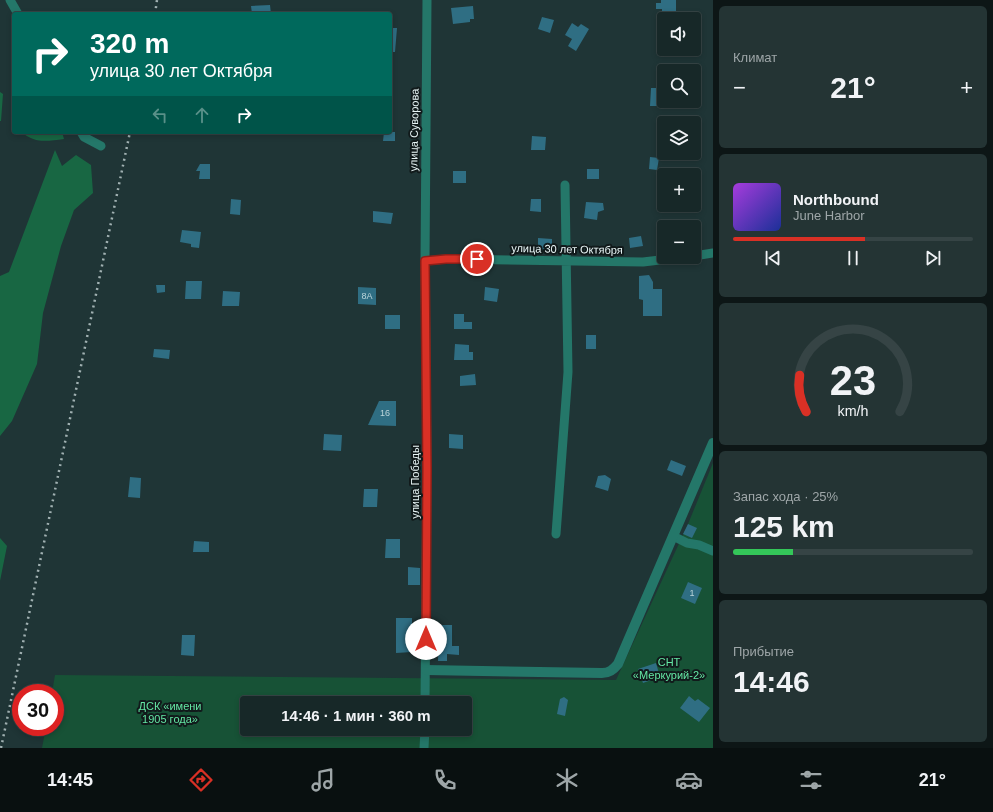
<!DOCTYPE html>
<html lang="ru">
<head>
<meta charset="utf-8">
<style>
	body { margin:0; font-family:Helvetica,sans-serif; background:#243434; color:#f1f3f6; height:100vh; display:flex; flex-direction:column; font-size:15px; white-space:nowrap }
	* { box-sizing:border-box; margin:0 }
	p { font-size:13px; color:#9ea6a8 }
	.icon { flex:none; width:22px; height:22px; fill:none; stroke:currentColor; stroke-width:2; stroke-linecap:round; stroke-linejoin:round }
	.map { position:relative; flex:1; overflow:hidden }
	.drawer { display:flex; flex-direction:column; gap:6px; padding:6px; background:#0d1616; width:280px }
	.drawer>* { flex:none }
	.guide { position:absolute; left:12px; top:12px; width:380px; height:122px; border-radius:4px; box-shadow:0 2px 6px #0003,0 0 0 1px #364445; background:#00695c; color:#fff; overflow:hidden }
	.controls { position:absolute; left:657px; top:12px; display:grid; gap:8px }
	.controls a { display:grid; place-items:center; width:44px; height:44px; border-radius:4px; background:#172828; box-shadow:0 2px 6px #0003,0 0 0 1px #364445; font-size:20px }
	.speed { position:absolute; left:12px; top:684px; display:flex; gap:8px; font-size:20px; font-weight:700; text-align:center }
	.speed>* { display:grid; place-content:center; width:52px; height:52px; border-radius:50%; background:#172828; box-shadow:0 2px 6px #0003,0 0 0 1px #364445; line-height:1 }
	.speed .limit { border:6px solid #d22; background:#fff; color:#111 }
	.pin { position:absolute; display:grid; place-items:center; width:34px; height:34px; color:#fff; margin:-17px; border:2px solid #fff; border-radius:50%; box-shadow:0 1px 4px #0007 }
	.me { position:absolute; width:44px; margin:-22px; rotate:0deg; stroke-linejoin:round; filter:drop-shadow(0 0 3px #0008) }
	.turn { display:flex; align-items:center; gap:14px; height:84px; padding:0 12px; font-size:18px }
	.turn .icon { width:52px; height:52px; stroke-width:2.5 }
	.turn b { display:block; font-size:28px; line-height:34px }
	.lanes { display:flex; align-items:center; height:38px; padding:0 12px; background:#0003; justify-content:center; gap:20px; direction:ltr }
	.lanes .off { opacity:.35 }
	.big { font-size:30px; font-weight:600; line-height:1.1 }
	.drawer .tile { flex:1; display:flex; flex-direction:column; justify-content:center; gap:6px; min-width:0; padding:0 14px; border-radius:6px; background:#243434 }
	.drawer .dial { align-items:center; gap:0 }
	.dial svg { height:104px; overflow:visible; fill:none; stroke:#364445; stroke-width:7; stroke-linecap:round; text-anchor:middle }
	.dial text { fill:#f1f3f6; stroke:none }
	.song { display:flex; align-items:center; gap:12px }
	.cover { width:48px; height:48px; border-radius:6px; background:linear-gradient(135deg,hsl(280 70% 55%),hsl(230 70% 35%)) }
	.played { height:4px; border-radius:2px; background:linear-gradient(90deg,#d93025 55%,#364445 55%) }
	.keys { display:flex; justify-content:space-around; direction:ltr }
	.heat { display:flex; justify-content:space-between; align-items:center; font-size:22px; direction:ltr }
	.charge { height:6px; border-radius:3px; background:linear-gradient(90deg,#34c759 25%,#364445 0) }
	.trip { position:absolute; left:240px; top:696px; width:232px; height:40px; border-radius:4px; background:#172828; box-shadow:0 2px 6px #0003,0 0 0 1px #364445; font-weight:600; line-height:40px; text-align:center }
	.tabs { display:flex; height:64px; justify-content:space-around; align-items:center; background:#091010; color:#9ea6a8 }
	.tabs .icon { width:28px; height:28px }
	.tabs .active { color:#d93025 }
	.tabs b { font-size:18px; color:#f1f3f6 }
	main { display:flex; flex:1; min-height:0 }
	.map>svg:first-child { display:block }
	.green { fill:#175236; fill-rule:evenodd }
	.forest { fill:#186743 }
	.building { fill:#2f6e83 }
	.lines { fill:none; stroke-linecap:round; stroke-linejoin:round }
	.minor { stroke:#247769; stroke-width:9 }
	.tertiary { stroke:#247769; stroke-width:10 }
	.rail { stroke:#a1b1b2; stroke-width:2.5; stroke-dasharray:2 4; stroke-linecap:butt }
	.route-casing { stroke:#8d1f18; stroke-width:10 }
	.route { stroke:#d93025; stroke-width:7 }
	.labels { text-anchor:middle; stroke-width:4; stroke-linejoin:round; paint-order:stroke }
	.number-label { font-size:9px; fill:#bad4da }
	.street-label { font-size:11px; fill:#e9f6f7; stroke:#111a1b }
	.park-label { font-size:11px; fill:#64e7a4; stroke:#111a1b }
</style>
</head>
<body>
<main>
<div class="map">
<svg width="713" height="748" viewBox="0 0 713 748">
	<rect width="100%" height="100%" fill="#1f3536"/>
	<path class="green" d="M 713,463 L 713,748 L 42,748 L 46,727 L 55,727 L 55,693 L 52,693 L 55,675 L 616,680 L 688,524 ZM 247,703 L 465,703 L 465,729 L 247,729 Z"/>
	<path class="forest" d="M 0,92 L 3,94 L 1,121 L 0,121 Z
		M 21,132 L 62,132 L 64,139 C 47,141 36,144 21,132 Z
		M 55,150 L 62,166 L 76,155 L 91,165 L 93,193 L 74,210 L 61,246 L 43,313 L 37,364 L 12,421 L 0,436 L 0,276 L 9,272 Z
		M 0,538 L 7,546 L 0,581 Z"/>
	<path class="building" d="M 661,0 L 676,0 L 676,14 L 662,14 L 662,9 L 656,9 L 656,3 L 661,3 Z
		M 270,5 L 271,14 L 252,14 L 251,6 Z
		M 473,6 L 474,19 L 470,19 L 470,22 L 453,24 L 451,8 Z
		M 542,17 L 554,20 L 550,33 L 538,29 Z
		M 572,23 L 578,27 L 581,24 L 589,29 L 576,51 L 568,46 L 572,39 L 565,35 Z
		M 390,28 L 397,28 L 395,52 L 390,52 Z
		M 651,88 L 660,88 L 660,106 L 650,106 Z
		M 384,132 L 395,132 L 395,141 L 383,141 Z
		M 532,136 L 546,137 L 545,150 L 531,150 Z
		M 650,157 L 659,158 L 657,170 L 649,169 Z
		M 200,164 L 210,164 L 210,179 L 199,179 L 200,171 L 196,171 Z
		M 587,169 L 599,169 L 599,179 L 587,179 Z
		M 453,171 L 466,171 L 466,183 L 453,183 Z
		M 231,199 L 241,200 L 240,215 L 230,214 Z
		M 531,199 L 541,199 L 541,212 L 530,211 Z
		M 586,202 L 603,203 L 604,210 L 598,212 L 597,220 L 584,218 Z
		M 373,211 L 393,213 L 391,224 L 373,222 Z
		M 182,230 L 201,232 L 199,248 L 191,247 L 191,244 L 180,242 Z
		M 641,236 L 643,246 L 630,248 L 629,238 Z
		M 538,238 L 552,239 L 552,250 L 538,249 Z
		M 649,275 L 653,282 L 653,289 L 662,289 L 662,316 L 643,316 L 643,300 L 639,299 L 639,276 Z
		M 186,281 L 202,281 L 201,299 L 185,299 Z
		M 156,285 L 165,285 L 165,292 L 157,293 Z
		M 358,287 L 376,288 L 376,305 L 358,304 Z
		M 485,287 L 499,289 L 497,302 L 484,300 Z
		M 223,291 L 240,292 L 239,306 L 222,306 Z
		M 454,314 L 464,314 L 464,322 L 472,322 L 472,329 L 454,329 Z
		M 385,315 L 400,315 L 400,329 L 385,329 Z
		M 586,335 L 596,335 L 596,349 L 586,349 Z
		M 455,344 L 469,345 L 469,352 L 473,352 L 473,360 L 454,360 Z
		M 154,349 L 170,350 L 169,359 L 153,357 Z
		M 475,374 L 476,385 L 460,386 L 460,376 Z
		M 379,401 L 396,401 L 396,426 L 368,425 Z
		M 324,434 L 342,435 L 341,451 L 323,450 Z
		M 449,434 L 463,435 L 463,449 L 449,448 Z
		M 671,460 L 686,466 L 682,476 L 667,470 Z
		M 605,475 L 611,479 L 608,491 L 595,487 L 598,476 Z
		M 130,477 L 141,478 L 140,498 L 128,497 Z
		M 364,489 L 378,489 L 377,507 L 363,507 Z
		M 688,524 L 697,528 L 692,538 L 683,534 Z
		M 386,539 L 400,539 L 400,558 L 385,558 Z
		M 194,541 L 209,542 L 209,552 L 193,552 Z
		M 408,567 L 420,568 L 420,585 L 408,585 Z
		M 688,582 L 702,588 L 695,604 L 681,598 Z
		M 396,618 L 412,618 L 412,652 L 396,653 Z
		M 439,625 L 452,625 L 452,646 L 459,646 L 459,655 L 447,654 L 447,661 L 438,661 Z
		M 182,635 L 195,635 L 194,656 L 181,655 Z
		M 656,663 L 660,677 L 643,683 L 641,677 L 638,679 L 636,673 L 638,672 L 638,669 Z
		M 689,696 L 695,701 L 698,699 L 710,708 L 699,722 L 680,708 Z
		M 564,697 L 568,700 L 565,716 L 557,714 L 560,699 Z"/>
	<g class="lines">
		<path class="minor" d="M 10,0 L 18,14
			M 81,132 L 84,137 L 101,146
			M 694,256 L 713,253
			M 425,261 L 446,259 L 643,262 L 685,257
			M 556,534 L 568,372 L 565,185
			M 673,536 L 687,543 L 699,545 L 713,551
			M 425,703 L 427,469 L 425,261 L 427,0
			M 424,748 L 425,729"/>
		<path class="tertiary" d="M 426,670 L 602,673 C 609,673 613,670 618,664 L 713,443"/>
		<path class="rail" d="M 155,14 L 157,0
			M 1,748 L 130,132"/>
	</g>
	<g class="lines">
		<g class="route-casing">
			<path id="route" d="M 426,639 L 427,469 L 425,261 L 446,259 L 477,259"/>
		</g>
		<use href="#route" class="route"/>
	</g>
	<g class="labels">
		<g class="number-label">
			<text x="367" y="299">8А</text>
			<text x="385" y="416">16</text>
			<text x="692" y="596">1</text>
		</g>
		<g class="street-label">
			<text transform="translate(414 130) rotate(-89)" y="4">улица Суворова</text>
			<text transform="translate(567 249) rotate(1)" y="4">улица 30 лет Октября</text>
			<text transform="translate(415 482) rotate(-90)" y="4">улица Победы</text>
		</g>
		<g class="park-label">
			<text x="669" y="666">СНТ<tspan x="669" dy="13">«Меркурий-2»</tspan></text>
			<text x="170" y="710">ДСК «имени<tspan x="170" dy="13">1905 года»</tspan></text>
		</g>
	</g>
</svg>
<div class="controls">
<a><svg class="icon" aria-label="sound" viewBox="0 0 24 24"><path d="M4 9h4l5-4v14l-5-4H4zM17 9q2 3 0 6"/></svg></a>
<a><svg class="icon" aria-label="search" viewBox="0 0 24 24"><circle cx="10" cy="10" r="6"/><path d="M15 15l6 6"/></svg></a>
<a><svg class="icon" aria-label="layers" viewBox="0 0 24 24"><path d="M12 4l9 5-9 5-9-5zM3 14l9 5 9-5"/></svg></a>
<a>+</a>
<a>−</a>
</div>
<div class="speed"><div class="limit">30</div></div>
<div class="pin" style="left:477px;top:259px;background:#d93025"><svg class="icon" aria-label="arrive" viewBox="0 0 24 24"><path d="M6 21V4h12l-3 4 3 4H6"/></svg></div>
<svg class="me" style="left:426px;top:639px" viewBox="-20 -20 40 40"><circle r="19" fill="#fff"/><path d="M0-13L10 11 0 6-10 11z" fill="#d93025"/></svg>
<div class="trip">14:46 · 1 мин · 360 m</div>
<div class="guide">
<div class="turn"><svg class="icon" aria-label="right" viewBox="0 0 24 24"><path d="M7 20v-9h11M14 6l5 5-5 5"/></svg><div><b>320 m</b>улица 30 лет Октября</div></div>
<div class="lanes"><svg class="icon off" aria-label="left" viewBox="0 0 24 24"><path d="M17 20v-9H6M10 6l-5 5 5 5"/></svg><svg class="icon off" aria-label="ahead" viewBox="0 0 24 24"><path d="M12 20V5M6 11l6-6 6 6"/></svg><svg class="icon" aria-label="right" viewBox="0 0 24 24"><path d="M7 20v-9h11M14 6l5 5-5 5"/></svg></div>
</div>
</div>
<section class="drawer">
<div class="tile"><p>Климат</p>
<div class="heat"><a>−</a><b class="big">21°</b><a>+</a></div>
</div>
<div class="tile">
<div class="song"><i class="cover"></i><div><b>Northbound</b><p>June Harbor</p></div></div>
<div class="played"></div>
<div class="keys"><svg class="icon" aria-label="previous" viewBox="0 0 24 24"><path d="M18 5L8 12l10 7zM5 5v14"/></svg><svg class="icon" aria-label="pause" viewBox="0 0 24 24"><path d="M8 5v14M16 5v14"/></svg><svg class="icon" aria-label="next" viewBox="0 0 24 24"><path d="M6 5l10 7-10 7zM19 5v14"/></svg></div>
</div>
<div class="tile dial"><svg viewBox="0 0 100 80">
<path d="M14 69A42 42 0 1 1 86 69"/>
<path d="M14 69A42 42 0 0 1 9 41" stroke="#d93025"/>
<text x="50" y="56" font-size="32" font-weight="700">23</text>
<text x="50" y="72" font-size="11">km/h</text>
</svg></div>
<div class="tile"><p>Запас хода · 25%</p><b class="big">125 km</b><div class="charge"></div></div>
<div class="tile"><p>Прибытие</p><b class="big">14:46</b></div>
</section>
</main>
<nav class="tabs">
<b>14:45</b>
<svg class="icon active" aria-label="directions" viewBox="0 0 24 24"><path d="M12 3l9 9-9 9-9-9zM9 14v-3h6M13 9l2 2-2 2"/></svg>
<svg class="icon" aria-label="music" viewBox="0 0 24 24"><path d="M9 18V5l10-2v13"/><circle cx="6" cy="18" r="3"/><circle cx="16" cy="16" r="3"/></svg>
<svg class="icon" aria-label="phone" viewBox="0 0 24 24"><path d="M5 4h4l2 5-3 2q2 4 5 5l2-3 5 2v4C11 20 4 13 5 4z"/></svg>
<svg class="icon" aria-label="climate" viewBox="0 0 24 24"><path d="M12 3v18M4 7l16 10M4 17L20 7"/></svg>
<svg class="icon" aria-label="car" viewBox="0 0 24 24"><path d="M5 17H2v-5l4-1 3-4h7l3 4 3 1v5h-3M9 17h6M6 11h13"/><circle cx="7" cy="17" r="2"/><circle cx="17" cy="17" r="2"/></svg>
<svg class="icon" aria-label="filters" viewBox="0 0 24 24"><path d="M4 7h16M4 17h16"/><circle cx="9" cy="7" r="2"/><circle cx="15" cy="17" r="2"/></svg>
<b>21°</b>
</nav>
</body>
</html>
